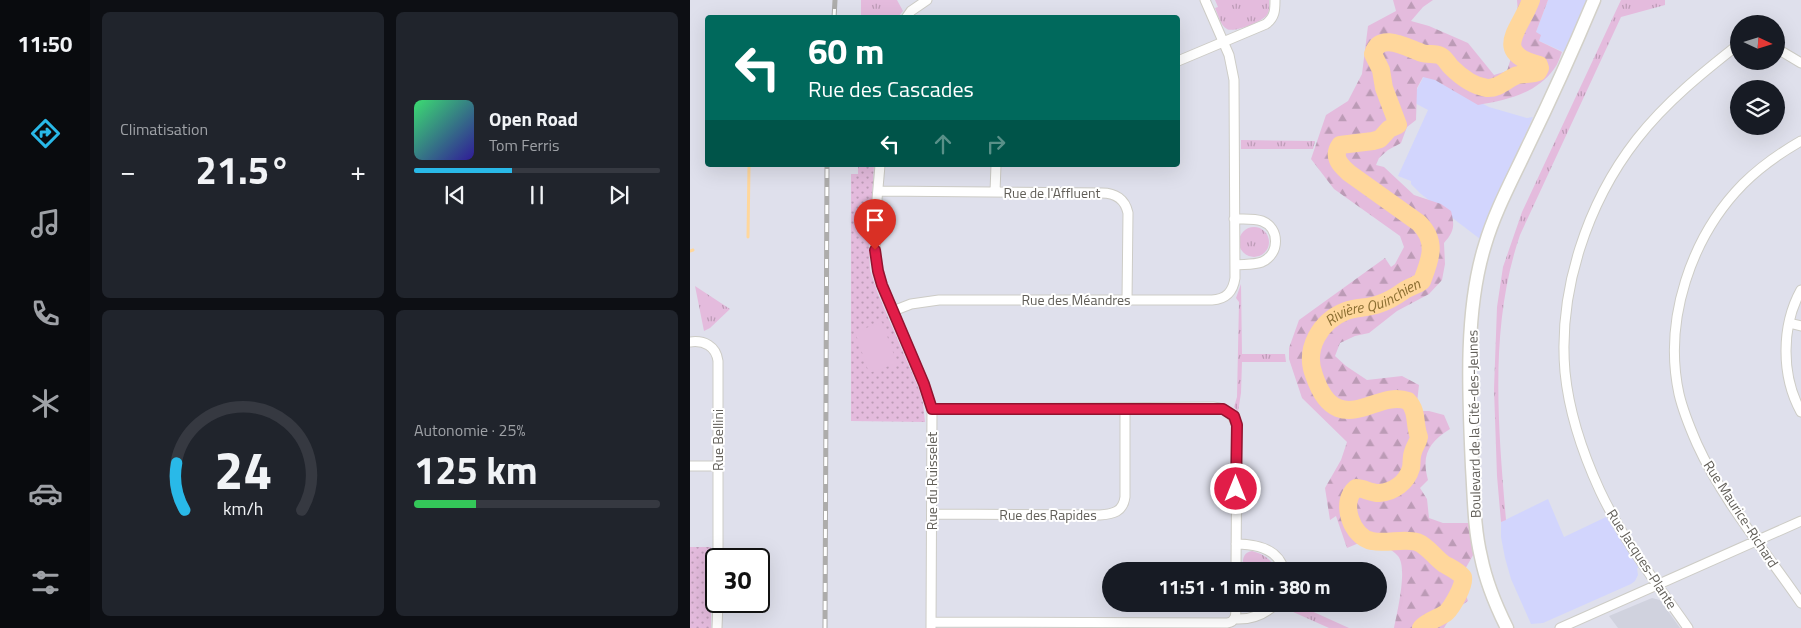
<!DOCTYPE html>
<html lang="fr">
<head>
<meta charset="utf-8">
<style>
	body { margin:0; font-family:"Titillium Web",sans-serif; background:#20242c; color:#f1f3f6; height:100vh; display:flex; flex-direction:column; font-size:19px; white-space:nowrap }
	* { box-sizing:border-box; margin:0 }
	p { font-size:16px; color:#9ea1a6 }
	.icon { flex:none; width:28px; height:28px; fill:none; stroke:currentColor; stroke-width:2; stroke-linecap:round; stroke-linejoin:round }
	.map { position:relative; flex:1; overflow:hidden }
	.side { display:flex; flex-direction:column; gap:12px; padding:12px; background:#0d0f14; width:600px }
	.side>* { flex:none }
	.guide { position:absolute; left:15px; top:15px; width:475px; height:152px; border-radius:5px; box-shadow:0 5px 20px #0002; background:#00695c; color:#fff; overflow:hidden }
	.needle { width:32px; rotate:94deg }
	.tools { position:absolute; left:1040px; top:15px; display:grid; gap:10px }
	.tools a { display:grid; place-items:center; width:55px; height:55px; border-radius:50%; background:#171b24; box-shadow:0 5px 20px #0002; font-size:25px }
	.speed { position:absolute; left:15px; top:548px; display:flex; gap:10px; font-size:25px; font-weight:700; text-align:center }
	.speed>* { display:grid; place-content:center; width:65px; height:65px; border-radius:50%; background:#171b24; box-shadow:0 5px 20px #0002; line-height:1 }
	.speed .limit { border:2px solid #111; border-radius:8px; background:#fff; color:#111 }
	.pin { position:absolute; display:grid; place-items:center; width:42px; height:42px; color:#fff; margin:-51px -21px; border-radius:50% 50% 50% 0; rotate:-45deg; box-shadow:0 0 5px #0007 }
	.pin .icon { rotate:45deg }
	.me { position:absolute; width:55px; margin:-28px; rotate:0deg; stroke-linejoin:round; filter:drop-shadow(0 0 4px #0008) }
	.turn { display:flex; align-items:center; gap:18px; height:105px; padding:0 20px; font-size:22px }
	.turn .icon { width:65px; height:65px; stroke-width:2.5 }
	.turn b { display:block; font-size:35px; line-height:42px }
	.lanes { display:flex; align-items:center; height:48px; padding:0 20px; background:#0003; justify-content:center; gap:25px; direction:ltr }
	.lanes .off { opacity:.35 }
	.big { font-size:38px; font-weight:700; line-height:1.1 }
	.side .tile { flex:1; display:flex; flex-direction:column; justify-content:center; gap:8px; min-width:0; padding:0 18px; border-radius:8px; background:#20242c }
	.side .dial { align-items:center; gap:0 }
	.dial svg { height:130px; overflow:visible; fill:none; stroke:#363941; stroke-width:7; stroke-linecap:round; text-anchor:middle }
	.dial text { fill:#f1f3f6; stroke:none }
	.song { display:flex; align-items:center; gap:15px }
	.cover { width:60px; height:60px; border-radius:8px; background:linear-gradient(135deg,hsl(140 70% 55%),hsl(250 70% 35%)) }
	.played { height:5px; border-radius:2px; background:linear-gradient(90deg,#29b9e8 40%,#363941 40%) }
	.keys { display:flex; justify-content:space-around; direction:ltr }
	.heat { display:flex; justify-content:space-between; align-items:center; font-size:28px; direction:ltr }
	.charge { height:8px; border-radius:4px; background:linear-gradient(90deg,#34c759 25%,#363941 0) }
	.side .tiles { flex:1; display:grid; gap:12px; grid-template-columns:repeat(2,1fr) }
	.trip { position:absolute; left:412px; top:562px; width:285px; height:50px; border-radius:25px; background:#171b24; box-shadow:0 5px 20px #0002; font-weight:700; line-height:50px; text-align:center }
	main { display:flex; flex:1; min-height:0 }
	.menu { display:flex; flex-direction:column; width:90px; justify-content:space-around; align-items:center; background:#090b0e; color:#9ea1a6 }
	.menu .icon { width:35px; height:35px }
	.menu .active { color:#29b9e8 }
	.menu b { font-size:22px; color:#f1f3f6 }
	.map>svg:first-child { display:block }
	.commercial { fill:#d2d5fd }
	.education { fill:#d0d2de }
	.grass { fill:url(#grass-tufts) }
	.forest { fill:url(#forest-firs) }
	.park { fill:url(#park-dots) }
	.pitch { fill:#e4bbdd }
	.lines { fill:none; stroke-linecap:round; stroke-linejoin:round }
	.stream { stroke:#ffd79c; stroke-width:3 }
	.river { stroke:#ffd79c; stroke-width:18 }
	.street-casing { stroke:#cdccc6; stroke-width:11 }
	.secondary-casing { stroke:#d2d0c8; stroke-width:15 }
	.street { stroke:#fff; stroke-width:9 }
	.secondary { stroke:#fff; stroke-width:12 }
	.rail-casing { stroke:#adacab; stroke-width:5 }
	.rail { stroke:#fff; stroke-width:3; stroke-dasharray:9; stroke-linecap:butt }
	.route-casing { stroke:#92132f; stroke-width:12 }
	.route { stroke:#e11d48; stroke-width:9 }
	.labels { text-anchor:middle; stroke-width:4; stroke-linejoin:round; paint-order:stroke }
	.street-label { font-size:14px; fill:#615e58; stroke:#fff }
	.water-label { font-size:15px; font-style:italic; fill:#8c6f32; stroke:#fff }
</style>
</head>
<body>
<main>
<nav class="menu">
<b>11:50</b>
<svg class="icon active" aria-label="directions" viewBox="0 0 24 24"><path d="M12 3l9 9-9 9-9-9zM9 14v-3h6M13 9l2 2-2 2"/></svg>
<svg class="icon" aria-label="music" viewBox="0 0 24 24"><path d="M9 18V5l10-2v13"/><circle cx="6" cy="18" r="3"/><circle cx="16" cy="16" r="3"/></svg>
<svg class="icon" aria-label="phone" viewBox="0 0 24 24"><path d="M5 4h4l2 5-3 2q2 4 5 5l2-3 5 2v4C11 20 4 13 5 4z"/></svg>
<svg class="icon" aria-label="climate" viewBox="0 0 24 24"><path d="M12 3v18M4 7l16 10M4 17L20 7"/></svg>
<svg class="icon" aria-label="car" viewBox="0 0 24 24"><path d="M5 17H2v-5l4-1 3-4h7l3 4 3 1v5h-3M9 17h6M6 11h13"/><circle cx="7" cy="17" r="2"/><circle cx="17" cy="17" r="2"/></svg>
<svg class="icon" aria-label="filters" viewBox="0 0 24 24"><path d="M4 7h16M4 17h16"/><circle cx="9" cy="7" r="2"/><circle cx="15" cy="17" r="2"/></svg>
</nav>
<section class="side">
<div class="tiles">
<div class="tile"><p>Climatisation</p>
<div class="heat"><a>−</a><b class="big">21.5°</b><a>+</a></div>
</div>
<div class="tile">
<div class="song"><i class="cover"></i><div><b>Open Road</b><p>Tom Ferris</p></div></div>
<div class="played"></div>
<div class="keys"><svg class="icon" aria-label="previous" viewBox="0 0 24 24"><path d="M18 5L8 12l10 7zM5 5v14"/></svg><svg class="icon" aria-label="pause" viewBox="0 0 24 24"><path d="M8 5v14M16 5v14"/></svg><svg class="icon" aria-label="next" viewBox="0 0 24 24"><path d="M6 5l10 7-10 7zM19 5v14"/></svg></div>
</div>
<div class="tile dial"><svg viewBox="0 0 100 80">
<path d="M14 69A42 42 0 1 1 86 69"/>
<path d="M14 69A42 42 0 0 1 9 40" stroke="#29b9e8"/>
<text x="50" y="56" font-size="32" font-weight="700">24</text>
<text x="50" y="72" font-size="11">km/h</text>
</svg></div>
<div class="tile"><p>Autonomie · 25%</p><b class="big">125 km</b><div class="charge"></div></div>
</div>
</section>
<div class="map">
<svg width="1111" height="628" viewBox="0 0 1111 628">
	<defs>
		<pattern id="grass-tufts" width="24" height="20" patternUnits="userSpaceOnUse" patternTransform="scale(1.25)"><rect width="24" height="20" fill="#e4bbdd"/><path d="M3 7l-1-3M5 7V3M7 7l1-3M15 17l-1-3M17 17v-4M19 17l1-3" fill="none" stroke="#bc9bb6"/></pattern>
		<pattern id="forest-firs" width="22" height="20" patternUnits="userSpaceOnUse" patternTransform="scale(1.25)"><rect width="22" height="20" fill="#e4bbdd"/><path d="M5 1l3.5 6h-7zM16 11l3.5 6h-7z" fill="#bc9bb6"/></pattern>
		<pattern id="park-dots" width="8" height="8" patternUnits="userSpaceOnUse" patternTransform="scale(1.25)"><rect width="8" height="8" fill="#e4bbdd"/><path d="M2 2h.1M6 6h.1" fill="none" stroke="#bc9bb6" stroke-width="1.8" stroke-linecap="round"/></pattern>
	</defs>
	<rect width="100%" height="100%" fill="#dfe0ec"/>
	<path class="commercial" d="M 858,0 L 901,0 L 876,53 L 849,41 L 846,32 Z
		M 735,74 L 799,107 L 837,118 L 843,117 L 790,239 L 731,194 L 721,184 L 721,181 L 708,176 L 738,110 L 721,101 Z
		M 858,499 L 874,537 L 916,517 L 949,568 L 947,568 L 948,575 L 945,581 L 941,584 L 853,623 L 841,624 L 821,579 L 815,558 L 811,537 L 811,522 Z"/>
	<path class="education" d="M 962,598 L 970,600 L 990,628 L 928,628 L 919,616 Z"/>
	<path class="grass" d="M 171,0 L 207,0 L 213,11 L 208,17 L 171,17 Z
		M 525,0 L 579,0 C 579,5 580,11 577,15 C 572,22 544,33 537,29 C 530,25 528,14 525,8 L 528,7 Z
		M 931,0 L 975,0 L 975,5 L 931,17 L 830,235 C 799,325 808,426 816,520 L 811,522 L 807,476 L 804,389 L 807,307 L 813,267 L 832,212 Z
		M 551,140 L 625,141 L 623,149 L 551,149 Z
		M549 242a15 15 0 1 1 30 0a15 15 0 1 1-30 0Z
		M 551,284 L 552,354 L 595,354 L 596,362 L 552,362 L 551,393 L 548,412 L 544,407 L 547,397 L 549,302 L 546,298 Z
		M 5,286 L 40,309 L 20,328 L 14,331 Z
		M 562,551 C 574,554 582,560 587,571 L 553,571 C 553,562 551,553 562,551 Z
		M 594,604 L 606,604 L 659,628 L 639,628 L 592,607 Z"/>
	<path class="forest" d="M 703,0 L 743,0 L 733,7 L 721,21 L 739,26 L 778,43 L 804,75 L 817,71 L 821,58 L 815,52 L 817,33 L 828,13 L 827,0 L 858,0 L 846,32 L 851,35 L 849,41 L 872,52 C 870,57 868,64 864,69 C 846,94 816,100 788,105 L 745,80 L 733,77 L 727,88 L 726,120 L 717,127 L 711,143 L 698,150 L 689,158 L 686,165 L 694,167 L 724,195 L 751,204 L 761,211 C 765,226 764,232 754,243 L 755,264 L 752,280 L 739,294 L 707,311 L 679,333 L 665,336 L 650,343 L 645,356 L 656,366 L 677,380 L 712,376 L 729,385 L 726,411 L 739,411 L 754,415 L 760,429 C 739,442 731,455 738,480 L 730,488 L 737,499 L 739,518 L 753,523 L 782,523 L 786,550 L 774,571 L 773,587 L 778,601 L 765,610 L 754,628 L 704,628 C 707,613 718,568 708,556 C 701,547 686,544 676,540 L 657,548 L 646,516 L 640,520 L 635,488 L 651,460 L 657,442 L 612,398 L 599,359 L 599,348 L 609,320 L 695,258 L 701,267 L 705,264 L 714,247 L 710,236 L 644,189 L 621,159 L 636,115 L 658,101 L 672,74 L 678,26 L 706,11 Z"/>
	<path class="park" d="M 168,165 L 184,165 L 179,246 L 180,270 L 188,294 L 229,389 L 233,403 L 235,422 L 161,421 L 161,174 L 168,174 Z
		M 0,547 L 21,547 L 21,628 L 0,628 Z"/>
	<path class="pitch" d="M 192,322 L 207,363 L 179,373 L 165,332 Z"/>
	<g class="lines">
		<path class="stream" d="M 58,237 L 59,165
			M 0,251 L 3,250"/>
		<path class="river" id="s1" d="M 731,628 C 739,620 747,619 756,613 C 762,607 775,585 773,577 C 768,571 761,568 754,564 C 745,558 738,546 727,542 C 714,538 697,544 682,541 C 662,538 649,502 666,488 C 674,488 680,493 689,493 C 704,492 717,482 721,468 C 722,462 721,457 723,452 C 724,447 728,443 729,437 C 724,425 728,411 718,401 C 694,392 671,417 648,408 C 635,403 628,387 624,375 C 614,349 630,321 656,311 C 667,307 679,308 689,304 C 698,301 705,297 712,292 C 718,287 726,286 732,281 C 740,260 748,242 729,223 L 659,173 C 650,165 642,157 650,145 L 683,141 L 690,139 L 699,129 L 708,125 L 694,88 L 691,70 L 683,54 C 690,31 717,48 732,53 C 738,55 745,53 751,56 C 755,58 758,64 761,67 C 771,77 783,86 797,88 C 808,89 816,80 825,76 C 832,73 841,75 848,72 L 850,68 L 849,65 C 801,52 830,30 841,0"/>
		<g class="street-casing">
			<path id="street" d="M 216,18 L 221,11 L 237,0
				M 1086,48 L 1111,63
				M 488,61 L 576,24 C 585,17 585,10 585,0
				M 1111,141 C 1090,153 1070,167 1053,184 C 1001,237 973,320 989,394 C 993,411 1000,428 1007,444 C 1033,501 1076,552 1111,603
				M 190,165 C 187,204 180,247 192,285 L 234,384 L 242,409 L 241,628
				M 188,191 L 412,193 C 425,193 435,199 438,213 L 437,300
				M 305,192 L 306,165
				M 544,219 C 553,219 564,218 572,221 C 590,228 590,254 572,262 C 564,265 554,264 545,265
				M 1111,290 C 1091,326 1091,376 1111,412
				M 203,311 L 221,304 L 249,300 L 522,300 C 536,299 543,292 545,278 L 544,80 L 539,55 L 515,0
				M 1099,323 L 1111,326
				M 0,342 C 14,340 26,346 28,361 L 28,559
				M 242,409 L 523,407 C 537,408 545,415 547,429 L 546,571
				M 0,466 L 28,466
				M 242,514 L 410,515 C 423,514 433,512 435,497 L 435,408
				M 546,544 C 566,544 589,549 594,571
				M 545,619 C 561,620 574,615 586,604
				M 241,622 L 537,623 C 547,622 546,612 546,604
				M 27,628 L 28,601
				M 870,628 L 1111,521
				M 998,628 C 967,584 933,540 910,491 C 893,454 879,413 875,372 C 868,291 897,203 947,139 C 976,102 1012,73 1049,44"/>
		</g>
		<g class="secondary-casing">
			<path id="secondary" d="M 817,628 C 806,606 796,582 791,557 C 784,528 784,497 782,467 C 779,397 774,312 795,245 C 805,211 822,180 837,148 C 861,99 883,50 904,0"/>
		</g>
		<use href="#street" class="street"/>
		<use href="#secondary" class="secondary"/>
		<g class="rail-casing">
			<path id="rail" d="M 144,18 L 145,0
				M 135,628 L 137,165"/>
		</g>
		<use href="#rail" class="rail"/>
	</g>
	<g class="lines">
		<g class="route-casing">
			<path id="route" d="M 185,250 L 188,271 L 192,285 L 234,384 L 242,409 L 533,409 L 544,416 L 547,425 L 546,489"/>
		</g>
		<use href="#route" class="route"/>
	</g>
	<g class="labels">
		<g class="street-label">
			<text x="362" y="198">Rue de l'Affluent</text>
			<text x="386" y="305">Rue des Méandres</text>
			<text transform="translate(784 424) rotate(-91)" y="5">Boulevard de la Cité-des-Jeunes</text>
			<text transform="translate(28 440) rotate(-90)" y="5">Rue Bellini</text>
			<text transform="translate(242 481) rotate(-90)" y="5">Rue du Ruisselet</text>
			<text transform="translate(1051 514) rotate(57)" y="5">Rue Maurice-Richard</text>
			<text x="358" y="520">Rue des Rapides</text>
			<text transform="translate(952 559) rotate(57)" y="5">Rue Jacques-Plante</text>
		</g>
		<g class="water-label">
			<text dy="5" stroke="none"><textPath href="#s1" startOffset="598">Rivière Quinchien</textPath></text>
		</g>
	</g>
</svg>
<div class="tools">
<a><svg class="needle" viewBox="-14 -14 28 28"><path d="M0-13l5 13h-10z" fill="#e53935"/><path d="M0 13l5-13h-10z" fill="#9ea1a6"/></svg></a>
<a><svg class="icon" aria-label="layers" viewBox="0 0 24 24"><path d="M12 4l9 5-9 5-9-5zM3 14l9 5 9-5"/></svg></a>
</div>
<div class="speed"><div class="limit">30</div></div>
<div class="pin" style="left:185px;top:250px;background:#d93025"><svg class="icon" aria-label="arrive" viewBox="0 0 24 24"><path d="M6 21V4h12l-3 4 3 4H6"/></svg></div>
<svg class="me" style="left:546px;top:489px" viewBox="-20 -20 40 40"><circle r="17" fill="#e11d48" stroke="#fff" stroke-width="3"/><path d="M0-11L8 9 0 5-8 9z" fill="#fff"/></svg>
<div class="trip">11:51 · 1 min · 380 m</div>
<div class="guide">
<div class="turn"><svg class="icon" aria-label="left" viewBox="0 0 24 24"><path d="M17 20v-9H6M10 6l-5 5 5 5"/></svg><div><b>60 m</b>Rue des Cascades</div></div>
<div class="lanes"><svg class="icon" aria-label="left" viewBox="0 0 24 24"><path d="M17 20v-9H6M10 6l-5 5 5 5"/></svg><svg class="icon off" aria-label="ahead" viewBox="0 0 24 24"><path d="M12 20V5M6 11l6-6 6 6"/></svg><svg class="icon off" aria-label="right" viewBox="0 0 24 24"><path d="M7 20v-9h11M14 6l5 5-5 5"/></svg></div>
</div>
</div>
</main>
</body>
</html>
